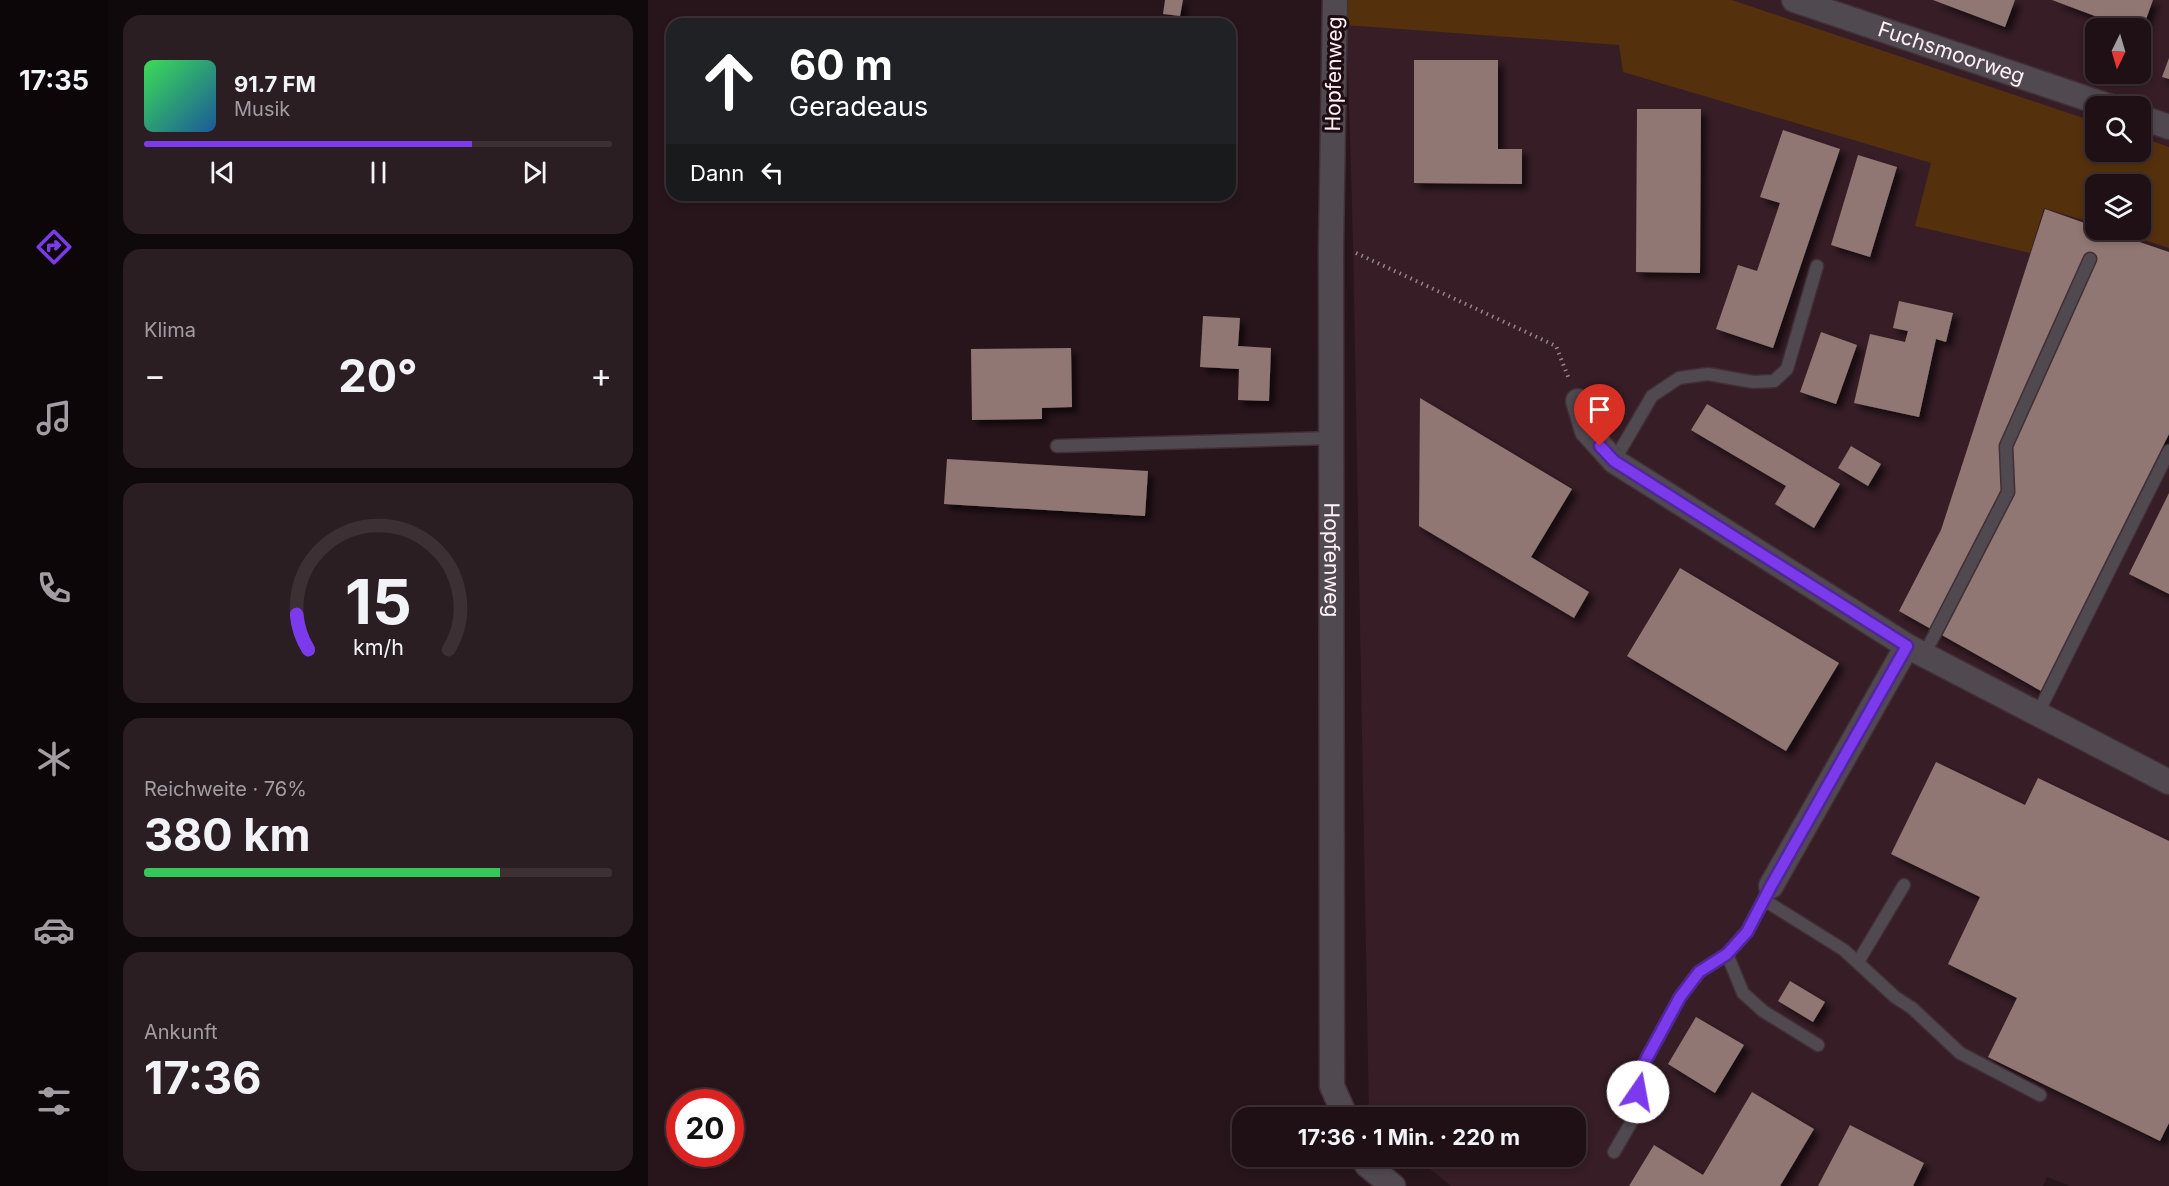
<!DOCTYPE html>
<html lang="de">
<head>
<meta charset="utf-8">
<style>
	body { margin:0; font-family:Inter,sans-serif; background:#2b1e22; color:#f1f3f6; height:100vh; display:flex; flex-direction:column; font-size:22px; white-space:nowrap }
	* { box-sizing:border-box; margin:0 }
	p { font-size:20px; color:#a19da0 }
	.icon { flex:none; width:33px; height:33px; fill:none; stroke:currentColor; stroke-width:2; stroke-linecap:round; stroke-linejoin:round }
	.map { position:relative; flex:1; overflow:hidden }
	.panel { display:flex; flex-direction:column; gap:15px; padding:15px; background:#10090c; width:540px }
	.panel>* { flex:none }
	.banner { position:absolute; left:18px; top:18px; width:570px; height:183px; border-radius:18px; box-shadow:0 3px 9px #0003,0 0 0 2px #3c3034; background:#202124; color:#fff; overflow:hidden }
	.needle { width:39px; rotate:185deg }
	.fabs { position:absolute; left:1437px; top:18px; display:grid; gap:12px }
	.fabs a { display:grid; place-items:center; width:66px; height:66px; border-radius:12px; background:#1e1015; box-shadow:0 3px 9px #0003,0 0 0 2px #3c3034; font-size:30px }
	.speed { position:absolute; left:18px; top:1089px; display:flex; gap:12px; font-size:30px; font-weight:700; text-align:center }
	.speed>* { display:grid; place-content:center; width:78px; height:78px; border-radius:50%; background:#1e1015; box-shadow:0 3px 9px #0003,0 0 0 2px #3c3034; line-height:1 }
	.speed .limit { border:9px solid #d22; background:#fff; color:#111 }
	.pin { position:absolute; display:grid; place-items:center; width:51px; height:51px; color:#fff; margin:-62px -26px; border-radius:50% 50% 50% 0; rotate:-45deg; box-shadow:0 0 6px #0007 }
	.pin .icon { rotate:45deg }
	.me { position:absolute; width:66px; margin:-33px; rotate:12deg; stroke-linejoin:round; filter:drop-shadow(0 0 4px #0008) }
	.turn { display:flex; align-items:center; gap:21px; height:126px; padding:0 24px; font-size:27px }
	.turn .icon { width:78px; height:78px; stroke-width:2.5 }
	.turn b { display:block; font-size:42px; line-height:51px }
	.then { display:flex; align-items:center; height:57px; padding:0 24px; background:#0003; gap:12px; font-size:22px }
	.big { font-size:45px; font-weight:700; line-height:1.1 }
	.panel .widget { flex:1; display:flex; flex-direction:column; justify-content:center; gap:9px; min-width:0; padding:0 21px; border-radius:18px; background:#2b1e22 }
	.panel .dial { align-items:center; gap:0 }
	.dial svg { height:156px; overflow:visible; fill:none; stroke:#3c3034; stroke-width:7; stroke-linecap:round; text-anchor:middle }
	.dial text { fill:#f1f3f6; stroke:none }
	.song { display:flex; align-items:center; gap:18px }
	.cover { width:72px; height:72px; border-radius:9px; background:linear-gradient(135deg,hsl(130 70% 55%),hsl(210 70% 35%)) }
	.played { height:6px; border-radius:3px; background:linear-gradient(90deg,#7c3aed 70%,#3c3034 70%) }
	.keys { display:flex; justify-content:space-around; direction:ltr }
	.heat { display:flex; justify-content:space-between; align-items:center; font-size:33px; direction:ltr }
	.charge { height:9px; border-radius:4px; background:linear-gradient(90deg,#34c759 76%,#3c3034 0) }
	.trip { position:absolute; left:584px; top:1107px; width:354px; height:60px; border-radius:18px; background:#1e1015; box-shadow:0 3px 9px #0003,0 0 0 2px #3c3034; font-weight:700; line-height:60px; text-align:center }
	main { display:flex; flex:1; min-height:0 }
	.tabs { display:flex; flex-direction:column; width:108px; justify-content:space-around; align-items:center; background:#0c0608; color:#a19da0 }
	.tabs .icon { width:42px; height:42px }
	.tabs .active { color:#7c3aed }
	.tabs b { font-size:27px; color:#f1f3f6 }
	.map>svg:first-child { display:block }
	.built { fill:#361d26; fill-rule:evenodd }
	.green { fill:#55300c }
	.building { fill:#907773; filter:url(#shadow) }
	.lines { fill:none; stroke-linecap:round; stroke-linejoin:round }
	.service-casing { stroke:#422f36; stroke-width:15 }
	.minor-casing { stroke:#422f36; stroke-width:27 }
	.path { stroke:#95858a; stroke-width:4; stroke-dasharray:1.5 4.5; stroke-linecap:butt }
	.service { stroke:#504950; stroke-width:12 }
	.minor { stroke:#504950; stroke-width:24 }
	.route-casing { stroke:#51269a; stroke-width:15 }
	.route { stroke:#7c3aed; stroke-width:10 }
	.labels { text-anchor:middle; stroke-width:6; stroke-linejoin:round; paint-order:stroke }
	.street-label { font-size:21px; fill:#fff1f5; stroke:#1e0c13 }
</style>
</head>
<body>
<main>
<nav class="tabs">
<b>17:35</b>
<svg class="icon active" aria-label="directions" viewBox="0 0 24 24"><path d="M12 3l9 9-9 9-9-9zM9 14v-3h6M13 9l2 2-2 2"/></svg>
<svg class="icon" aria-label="music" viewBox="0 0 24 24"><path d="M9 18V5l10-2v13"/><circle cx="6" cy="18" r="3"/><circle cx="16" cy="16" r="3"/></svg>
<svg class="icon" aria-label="phone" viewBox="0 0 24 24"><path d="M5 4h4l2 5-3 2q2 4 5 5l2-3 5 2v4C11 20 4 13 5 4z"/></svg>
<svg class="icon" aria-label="climate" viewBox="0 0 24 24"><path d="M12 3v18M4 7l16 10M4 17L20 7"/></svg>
<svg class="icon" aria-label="car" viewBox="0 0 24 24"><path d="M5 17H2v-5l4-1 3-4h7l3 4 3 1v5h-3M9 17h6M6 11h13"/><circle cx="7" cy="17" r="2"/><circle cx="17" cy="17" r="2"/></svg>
<svg class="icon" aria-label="filters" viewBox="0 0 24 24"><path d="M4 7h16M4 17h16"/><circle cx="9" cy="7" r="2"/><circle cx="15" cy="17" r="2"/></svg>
</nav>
<section class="panel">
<div class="widget">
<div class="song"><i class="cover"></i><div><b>91.7 FM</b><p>Musik</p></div></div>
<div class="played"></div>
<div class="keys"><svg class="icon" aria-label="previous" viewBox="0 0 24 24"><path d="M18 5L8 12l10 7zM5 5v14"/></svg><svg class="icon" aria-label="pause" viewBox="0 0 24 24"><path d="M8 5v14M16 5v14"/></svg><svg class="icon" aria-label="next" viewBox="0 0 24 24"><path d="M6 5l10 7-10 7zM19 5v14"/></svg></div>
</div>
<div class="widget"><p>Klima</p>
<div class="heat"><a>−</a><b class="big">20°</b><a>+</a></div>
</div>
<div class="widget dial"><svg viewBox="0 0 100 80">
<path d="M14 69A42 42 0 1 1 86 69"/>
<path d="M14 69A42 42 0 0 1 8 51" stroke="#7c3aed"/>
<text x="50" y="56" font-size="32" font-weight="700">15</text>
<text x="50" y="72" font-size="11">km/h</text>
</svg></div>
<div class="widget"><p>Reichweite · 76%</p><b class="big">380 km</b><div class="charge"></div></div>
<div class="widget"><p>Ankunft</p><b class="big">17:36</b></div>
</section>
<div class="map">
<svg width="1521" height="1186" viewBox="0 0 1521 1186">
	<defs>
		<filter id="shadow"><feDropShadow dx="5.5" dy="5.5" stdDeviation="3" flood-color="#0009"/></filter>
	</defs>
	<rect width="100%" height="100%" fill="#28151c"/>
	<path class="built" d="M 698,0 L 1521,0 L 1521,1186 L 1422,1186 L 1399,1177 L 1395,1186 L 803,1186 L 767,1157 L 927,1156 L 927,1118 L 721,1117 L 705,243 ZM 1448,28 L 1492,28 L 1492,74 L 1448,74 ZM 1448,106 L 1492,106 L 1492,152 L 1448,152 ZM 1448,184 L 1492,184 L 1492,230 L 1448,230 Z"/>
	<path class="green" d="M 698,0 L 1084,0 L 1447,122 L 1448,152 L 1492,152 L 1493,137 L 1521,147 L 1521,248 L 1465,230 L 1492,230 L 1492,184 L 1448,184 L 1447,224 L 1396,208 L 1382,253 L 1267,226 L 1283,163 L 975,72 L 971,45 L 697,25 Z"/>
	<path class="building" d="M 517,0 L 535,0 L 532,16 L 515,14 Z
		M 1285,0 L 1367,0 L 1357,27 Z
		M 1404,0 L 1505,0 L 1493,33 L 1492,28 L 1479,28 Z
		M 1521,58 L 1521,79 L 1514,77 Z
		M 766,60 L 850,60 L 850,149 L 874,149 L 874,184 L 766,183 Z
		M 989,109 L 1053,109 L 1052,273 L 988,272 Z
		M 1135,130 L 1192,149 L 1125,348 L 1068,329 L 1090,265 L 1109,271 L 1132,203 L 1112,197 Z
		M 1210,155 L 1249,167 L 1222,257 L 1183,245 Z
		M 1397,209 L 1448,227 L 1448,230 L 1456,230 L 1521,252 L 1521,434 L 1393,691 L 1251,611 L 1293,530 Z
		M 1251,301 L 1305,313 L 1298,342 L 1288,339 L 1271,417 L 1206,403 L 1222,334 L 1257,342 L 1260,331 L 1245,328 Z
		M 555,316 L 592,318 L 590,346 L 623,348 L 621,401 L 590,400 L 591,369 L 552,367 Z
		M 1173,332 L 1209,345 L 1188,404 L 1152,392 Z
		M 423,348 L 424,407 L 394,408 L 394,419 L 324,420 L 323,349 Z
		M 772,398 L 924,489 L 883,557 L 941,592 L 926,618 L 771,526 Z
		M 1059,404 L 1192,484 L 1166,528 L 1127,504 L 1138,486 L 1043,430 Z
		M 1203,446 L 1233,464 L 1220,486 L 1190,468 Z
		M 299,459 L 500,471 L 497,516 L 296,504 Z
		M 1521,493 L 1521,594 L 1481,574 Z
		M 1032,568 L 1191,663 L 1138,751 L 979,656 Z
		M 1288,762 L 1377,805 L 1390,778 L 1521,841 L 1521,1123 L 1512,1141 L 1340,1057 L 1369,998 L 1300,964 L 1332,897 L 1243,854 Z
		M 1142,981 L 1177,1002 L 1165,1022 L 1130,1001 Z
		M 1048,1017 L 1096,1045 L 1067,1093 L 1020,1064 Z
		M 1104,1092 L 1166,1129 L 1132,1186 L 981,1186 L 1006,1145 L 1055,1175 Z
		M 1202,1125 L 1276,1163 L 1265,1186 L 1170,1186 Z"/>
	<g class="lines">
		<g class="service-casing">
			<path id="service" d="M 409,446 L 684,438
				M 966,461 L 1004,396 L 1031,378 L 1060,374 L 1105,382 L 1126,381 L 1139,369 L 1169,266
				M 1276,655 L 1360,492 L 1358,446 L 1442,259
				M 1390,713 L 1521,451
				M 1116,900 L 1196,950 L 1247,997 L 1264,1008 L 1312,1053 L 1392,1095
				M 1079,954 L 1095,993 L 1115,1011 L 1170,1045
				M 1210,962 L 1256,885
				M 966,1152 L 991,1109 L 988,1078 L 1032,997 L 1051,972 L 1079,954 L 1099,931 L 1120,892"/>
		</g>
		<g class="minor-casing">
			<g id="minor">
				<path id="s1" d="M 687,0 L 683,247 L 684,1086 L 698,1118"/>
				<path id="s2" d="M 1146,0 L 1461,106"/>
				<path d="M 1492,117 L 1521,127"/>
				<path d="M 930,401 L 939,431 L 966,461 L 1259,646 L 1521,782"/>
				<path d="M 1123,886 L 1259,646"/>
				<path d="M 715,1156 L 719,1165 L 745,1186"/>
			</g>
		</g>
		<path class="path" d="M 708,253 L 908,346 L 921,379"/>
		<use href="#service" class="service"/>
		<use href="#minor" class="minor"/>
	</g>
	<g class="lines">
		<g class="route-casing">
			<path id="route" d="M 952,446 L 966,461 L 1259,646 L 1123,886 L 1099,932 L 1079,954 L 1051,972 L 1032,997 L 988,1078 L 990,1092"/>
		</g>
		<use href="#route" class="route"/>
	</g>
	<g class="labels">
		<g class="street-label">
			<text dy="7" stroke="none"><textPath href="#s2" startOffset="166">Fuchsmoorweg</textPath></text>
			<text transform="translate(686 74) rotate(-89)" y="7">Hopfenweg</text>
			<text dy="7" stroke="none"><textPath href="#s1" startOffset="560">Hopfenweg</textPath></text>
		</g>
	</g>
</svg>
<div class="fabs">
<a><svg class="needle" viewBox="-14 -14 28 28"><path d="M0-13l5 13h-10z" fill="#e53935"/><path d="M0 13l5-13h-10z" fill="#a19da0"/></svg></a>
<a><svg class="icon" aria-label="search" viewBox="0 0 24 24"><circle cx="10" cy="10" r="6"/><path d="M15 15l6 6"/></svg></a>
<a><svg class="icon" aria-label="layers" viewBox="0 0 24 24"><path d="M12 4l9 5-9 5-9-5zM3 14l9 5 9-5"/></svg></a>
</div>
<div class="speed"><div class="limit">20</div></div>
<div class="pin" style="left:952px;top:446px;background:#d93025"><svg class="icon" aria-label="arrive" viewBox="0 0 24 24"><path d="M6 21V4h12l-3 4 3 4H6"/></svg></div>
<svg class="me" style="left:990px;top:1092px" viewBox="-20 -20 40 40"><circle r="19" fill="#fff"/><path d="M0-13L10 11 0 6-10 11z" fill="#7c3aed"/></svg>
<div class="trip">17:36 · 1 Min. · 220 m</div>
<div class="banner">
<div class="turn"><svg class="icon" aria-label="ahead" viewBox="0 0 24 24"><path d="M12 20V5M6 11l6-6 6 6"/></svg><div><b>60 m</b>Geradeaus</div></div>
<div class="then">Dann<svg class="icon" aria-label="left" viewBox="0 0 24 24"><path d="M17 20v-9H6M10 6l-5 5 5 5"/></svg></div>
</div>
</div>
</main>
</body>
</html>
